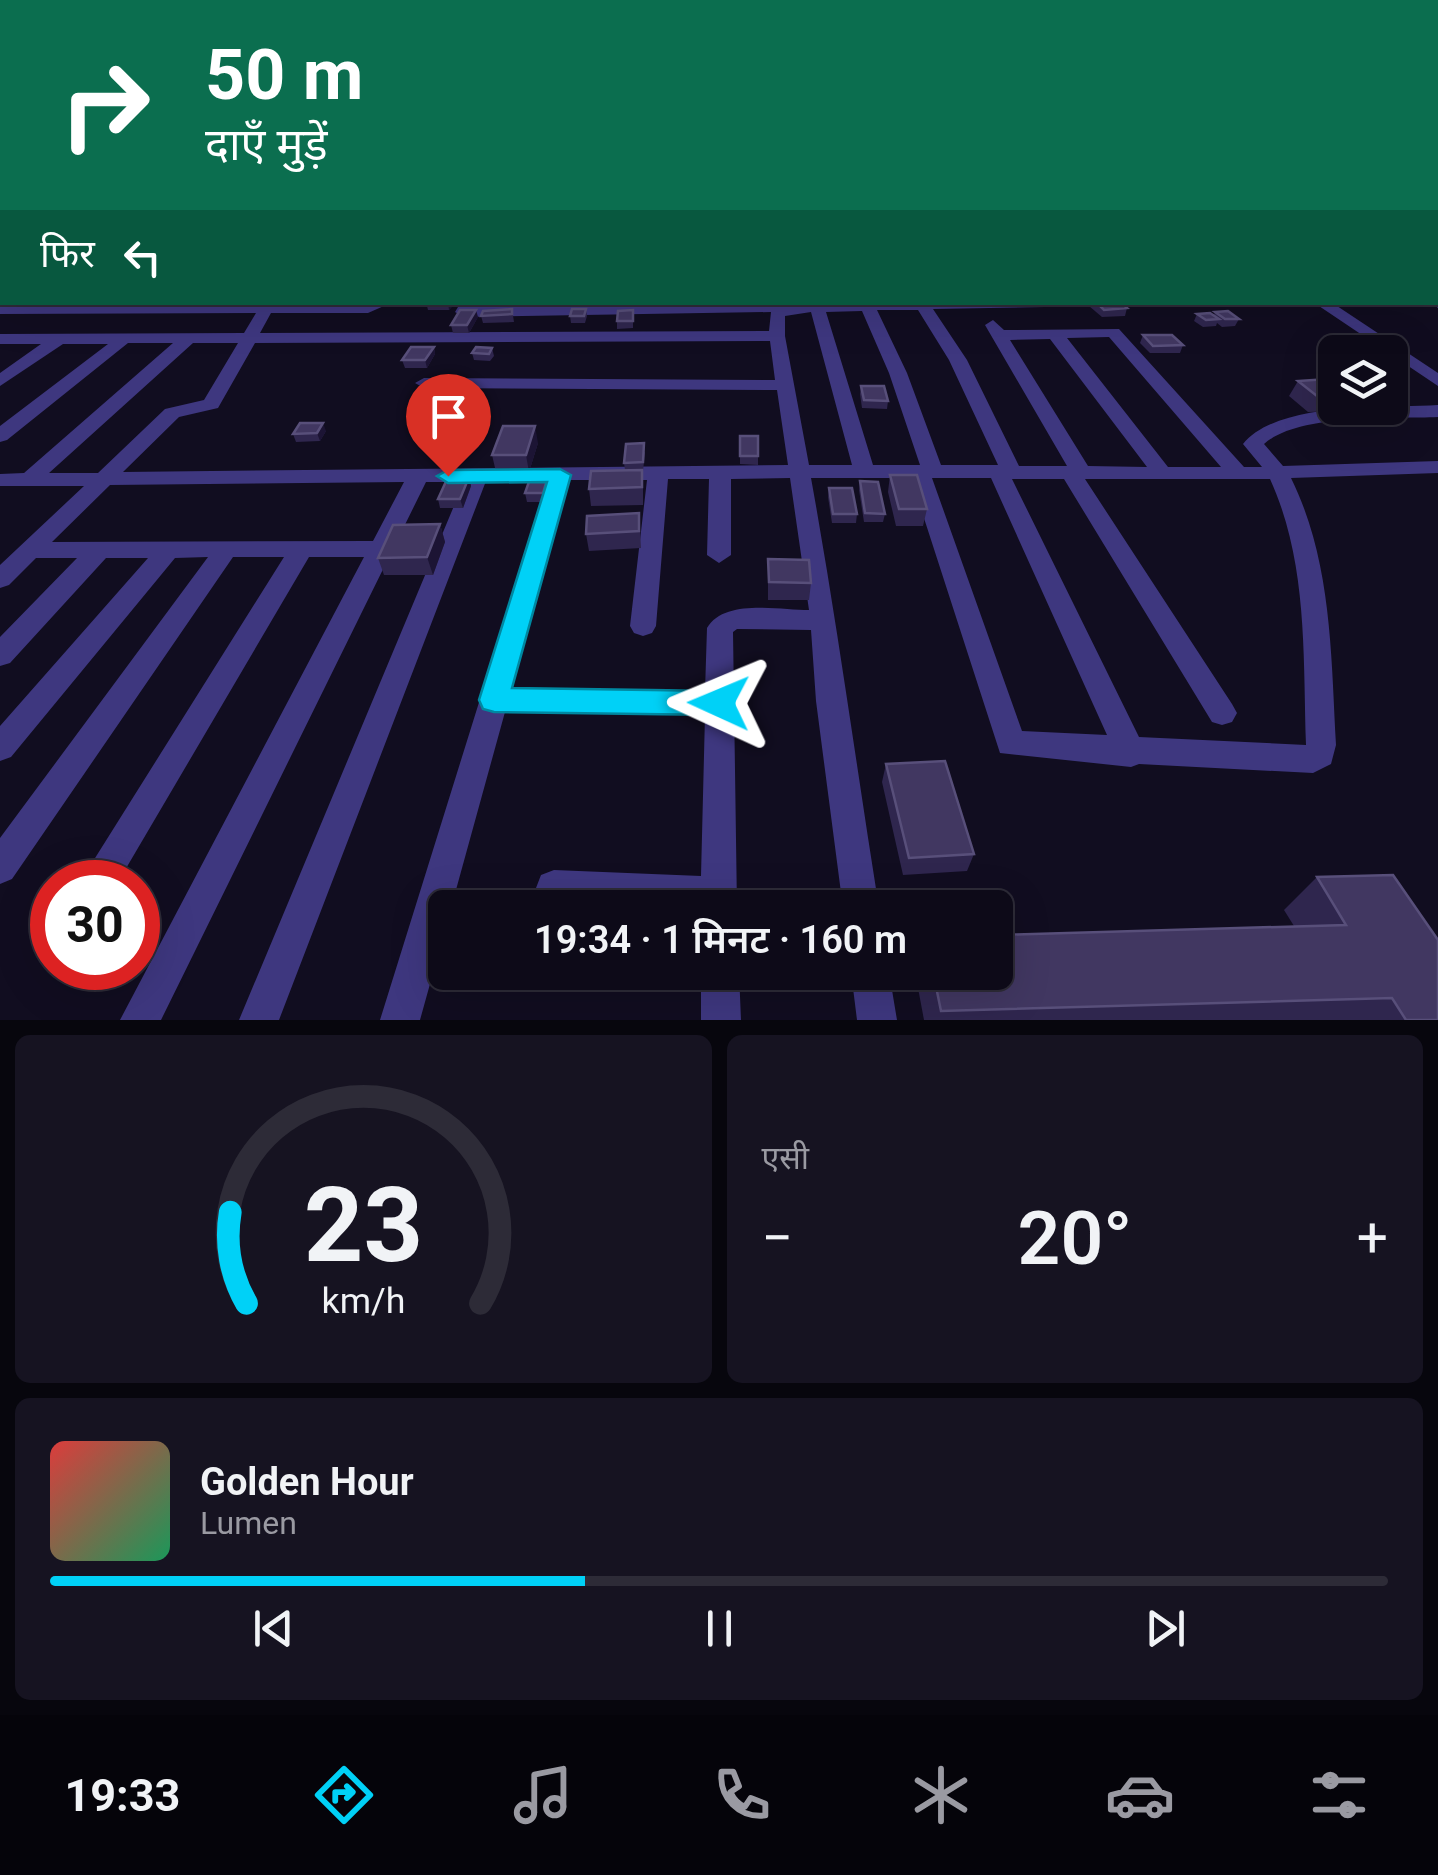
<!DOCTYPE html>
<html lang="hi">
<head>
<meta charset="utf-8">
<style>
	body { margin:0; font-family:Roboto,"Noto Sans Devanagari",sans-serif; background:#161321; color:#f1f3f6; height:100vh; display:flex; flex-direction:column; font-size:38px; white-space:nowrap }
	* { box-sizing:border-box; margin:0 }
	p { font-size:32px; color:#9a9aa2 }
	.icon { flex:none; width:55px; height:55px; fill:none; stroke:currentColor; stroke-width:2; stroke-linecap:round; stroke-linejoin:round }
	.map { position:relative; height:1020px; overflow:hidden }
	.side { display:flex; flex-direction:column; gap:15px; padding:15px; background:#07060d; flex:1 }
	.side>* { flex:none }
	.hud { position:absolute; left:0px; top:0px; width:1440px; height:305px; box-shadow:0 10px 40px #0002,0 0 0 2px #2d2b37; background:#0b6e4f; color:#fff; overflow:hidden }
	.fabs { position:absolute; left:1318px; top:335px; display:grid; gap:20px }
	.fabs a { display:grid; place-items:center; width:90px; height:90px; border-radius:15px; background:#0d0a18; box-shadow:0 10px 40px #0002,0 0 0 2px #2d2b37; font-size:50px }
	.speed { position:absolute; left:30px; top:860px; display:flex; gap:20px; font-size:50px; font-weight:700; text-align:center }
	.speed>* { display:grid; place-content:center; width:130px; height:130px; border-radius:50%; background:#0d0a18; box-shadow:0 10px 40px #0002,0 0 0 2px #2d2b37; line-height:1 }
	.speed .limit { border:15px solid #d22; background:#fff; color:#111 }
	.pin { position:absolute; display:grid; place-items:center; width:85px; height:85px; color:#fff; margin:-102px -42px; border-radius:50% 50% 50% 0; rotate:-45deg; box-shadow:0 0 10px #0007 }
	.pin .icon { rotate:45deg }
	.me { position:absolute; width:110px; margin:-55px; rotate:271deg; stroke-linejoin:round; filter:drop-shadow(0 0 8px #0008) }
	.turn { display:flex; align-items:center; gap:35px; height:210px; padding:0 40px; font-size:45px }
	.turn .icon { width:130px; height:130px; stroke-width:2.5 }
	.turn b { display:block; font-size:70px; line-height:85px }
	.then { display:flex; align-items:center; height:95px; padding:0 40px; background:#0003; gap:20px; font-size:38px }
	.big { font-size:75px; font-weight:600; line-height:1.1 }
	.side .tile { flex:1; display:flex; flex-direction:column; justify-content:center; gap:15px; min-width:0; padding:0 35px; border-radius:15px; background:#161321 }
	.side .dial { align-items:center; gap:0 }
	.dial svg { height:260px; overflow:visible; fill:none; stroke:#2d2b37; stroke-width:7; stroke-linecap:round; text-anchor:middle }
	.dial text { fill:#f1f3f6; stroke:none }
	.song { display:flex; align-items:center; gap:30px }
	.cover { width:120px; height:120px; border-radius:15px; background:linear-gradient(135deg,hsl(0 70% 55%),hsl(150 70% 35%)) }
	.played { height:10px; border-radius:5px; background:linear-gradient(90deg,#00d1f7 40%,#2d2b37 40%) }
	.keys { display:flex; justify-content:space-around; direction:ltr }
	.heat { display:flex; justify-content:space-between; align-items:center; font-size:55px; direction:ltr }
	.side .tiles { flex:1; display:grid; gap:15px; grid-template-columns:1fr 1fr }
	.tile:last-child { grid-column:span 2 }
	.trip { position:absolute; left:428px; top:890px; width:585px; height:100px; border-radius:15px; background:#0d0a18; box-shadow:0 10px 40px #0002,0 0 0 2px #2d2b37; font-weight:600; line-height:100px; text-align:center }
	.tab-bar { display:flex; height:160px; justify-content:space-around; align-items:center; background:#05040a; color:#9a9aa2 }
	.tab-bar .icon { width:70px; height:70px }
	.tab-bar .active { color:#00d1f7 }
	.tab-bar b { font-size:45px; color:#f1f3f6 }
	.map>svg:first-child { display:block }
	.lines { fill:none; stroke-linecap:round; stroke-linejoin:round }
	.street { fill:#3e377f; fill-rule:evenodd }
	.wall { fill:#2f264e }
	.shaded-wall { fill:#1c1434 }
	.building { fill:#413761; stroke:#584f7a; stroke-width:2.5 }
	.route { fill:#00d1f7; stroke:#0088a1; stroke-width:2.5 }
</style>
</head>
<body>
<div class="map">
<svg width="1438" height="1020" viewBox="0 0 1438 1020">
	<rect width="100%" height="100%" fill="#110d20"/>
	<g class="lines">
		<path class="street" d="M 2,153 L 2,160 L 0,161 L 0,154 Z
			M 0,171 L 2,171 L 2,177 L 0,177 Z
			M 2,201 L 2,210 L 0,211 L 0,202 Z
			M 0,237 L 2,237 L 2,245 L 0,245 Z
			M 0,263 L 2,263 L 2,271 L 0,271 Z
			M 1438,298 L 1438,308 L 1430,302 L 1438,302 Z
			M 393,302 L 368,313 L 271,313 L 260,333 L 769,331 L 771,312 L 463,317 L 455,312 L 461,302 L 476,302 L 474,307 L 1052,302 L 1045,307 L 933,309 L 967,360 L 1019,466 L 1067,466 L 985,325 L 993,320 L 1004,330 L 1119,329 L 1244,467 L 1262,467 L 1243,444 C 1278,401 1386,408 1438,405 L 1438,417 C 1392,419 1299,413 1264,444 L 1283,466 L 1438,461 L 1438,473 L 1291,478 C 1332,561 1331,655 1336,745 L 1331,764 L 1313,773 L 1139,764 L 1131,767 L 1000,753 L 911,478 L 811,478 C 837,621 856,764 879,908 L 843,908 L 816,701 L 811,630 L 737,629 L 733,632 L 737,908 L 554,906 L 541,901 L 536,888 L 541,875 L 554,870 L 701,876 L 705,715 L 505,712 L 451,908 L 445,908 L 445,930 L 420,1020 L 380,1020 L 548,481 L 486,481 L 279,1020 L 239,1020 L 464,482 L 426,482 L 161,1020 L 120,1020 L 364,557 L 309,557 L 118,882 L 80,882 L 284,557 L 233,557 L 12,879 L 0,884 L 0,838 L 208,557 L 175,558 L 11,757 L 0,761 L 0,726 L 148,558 L 106,558 L 10,663 L 0,666 L 0,637 L 77,558 L 36,558 L 9,585 L 0,588 L 0,565 L 84,486 L 0,486 L 0,474 L 24,473 L 173,343 L 128,343 L 7,440 L 0,442 L 0,426 L 108,344 L 63,344 L 0,386 L 0,373 L 41,344 L 0,344 L 0,334 L 244,333 L 256,313 L 0,314 L 0,304 ZM 877,310 L 918,310 L 949,360 L 998,465 L 941,465 L 907,373 ZM 862,311 L 889,373 L 920,465 L 873,465 L 826,312 ZM 811,312 L 852,465 L 809,465 L 785,336 L 785,316 ZM 1109,337 L 1221,467 L 1168,467 L 1067,338 ZM 1050,339 L 1147,467 L 1088,466 L 1010,340 ZM 770,341 L 775,380 L 424,378 L 415,383 L 424,388 L 777,390 L 788,465 L 123,472 L 179,417 L 218,408 L 255,343 ZM 193,343 L 238,343 L 204,400 L 165,409 L 98,473 L 49,473 ZM 790,478 L 809,610 C 780,610 724,598 707,628 L 705,691 L 512,688 L 569,480 L 647,480 L 630,626 L 634,633 L 643,636 L 652,633 L 656,626 L 668,479 L 709,479 L 707,555 L 719,563 L 731,555 L 731,479 ZM 932,478 L 991,478 L 1107,735 L 1022,731 ZM 1012,479 L 1064,479 L 1212,722 L 1222,725 L 1232,722 L 1237,713 L 1232,704 L 1085,479 L 1270,479 C 1308,562 1303,656 1306,745 L 1139,737 ZM 404,482 L 373,541 L 52,542 L 110,485 Z
			M 1313,302 L 1331,302 L 1438,373 L 1438,386 Z
			M 701,972 L 739,972 L 741,1020 L 701,1020 Z
			M 851,972 L 889,972 L 897,1020 L 857,1020 Z"/>
	</g>
	<path class="wall" d="M 426,302 L 456,302 L 449,310 L 428,310 Z
		M 1090,302 L 1120,302 L 1127,308 L 1125,316 L 1102,317 L 1089,306 Z
		M 512,309 L 514,322 L 483,323 L 481,316 Z
		M 586,309 L 587,316 L 585,323 L 571,323 L 570,316 Z
		M 633,310 L 633,328 L 617,329 L 617,321 Z
		M 1215,312 L 1239,319 L 1235,326 L 1222,327 L 1217,323 L 1216,326 L 1203,327 L 1194,321 L 1197,314 L 1214,315 Z
		M 478,317 L 469,333 L 453,333 L 451,325 Z
		M 1143,335 L 1183,345 L 1180,353 L 1150,353 L 1140,343 Z
		M 434,347 L 435,354 L 427,368 L 405,368 L 402,360 Z
		M 492,348 L 494,356 L 490,361 L 474,360 L 472,353 Z
		M 1298,381 L 1335,385 L 1335,408 L 1341,408 L 1339,411 L 1308,412 L 1289,396 Z
		M 861,386 L 888,401 L 887,409 L 862,408 L 860,394 Z
		M 326,431 L 320,441 L 296,442 L 293,434 Z
		M 740,436 L 758,436 L 758,465 L 740,464 Z
		M 538,443 L 529,472 L 496,472 L 492,455 Z
		M 645,452 L 643,471 L 643,505 L 591,506 L 589,489 L 625,470 L 624,463 Z
		M 890,475 L 927,509 L 923,526 L 896,526 L 888,492 Z
		M 469,477 L 471,486 L 463,508 L 440,508 L 438,499 Z
		M 860,481 L 885,514 L 883,522 L 864,522 L 859,490 Z
		M 549,484 L 544,502 L 527,502 L 525,493 Z
		M 829,488 L 857,514 L 856,523 L 832,523 L 828,497 Z
		M 440,524 L 445,542 L 433,575 L 384,575 L 378,558 Z
		M 640,530 L 641,548 L 589,551 L 586,534 Z
		M 768,559 L 811,583 L 809,600 L 768,600 Z
		M 886,764 L 974,854 L 967,871 L 903,875 L 882,782 Z
		M 1317,877 L 1438,1020 L 924,1020 L 915,972 L 995,972 L 1294,926 L 1284,910 Z
		M 456,972 L 506,972 L 458,977 Z"/>
	<path class="shaded-wall" d="M 448,302 L 456,302 L 449,310 L 448,303 Z
		M 476,310 L 478,317 L 469,333 L 467,325 Z
		M 434,347 L 435,354 L 427,368 L 425,360 Z
		M 323,423 L 326,431 L 320,441 L 317,433 Z
		M 535,426 L 538,443 L 529,472 L 526,455 Z
		M 548,476 L 549,484 L 544,502 L 543,493 Z
		M 469,477 L 471,486 L 463,508 L 460,499 Z
		M 440,524 L 445,542 L 433,575 L 427,557 Z"/>
	<path class="building" d="M 1096,302 L 1120,302 L 1127,308 L 1104,310 Z
		M 512,309 L 512,314 L 481,316 L 483,311 Z
		M 572,309 L 586,309 L 584,316 L 570,316 Z
		M 460,310 L 476,310 L 467,325 L 451,325 Z
		M 633,310 L 633,321 L 617,321 L 618,311 Z
		M 1228,311 L 1239,319 L 1225,319 L 1215,312 Z
		M 1210,313 L 1219,319 L 1206,320 L 1197,314 Z
		M 1143,335 L 1172,335 L 1183,345 L 1153,346 Z
		M 411,347 L 434,347 L 425,360 L 402,360 Z
		M 476,347 L 492,348 L 489,354 L 472,353 Z
		M 1328,379 L 1335,385 L 1335,395 L 1317,396 L 1298,381 Z
		M 861,386 L 884,386 L 888,401 L 864,400 Z
		M 300,423 L 323,423 L 317,433 L 293,434 Z
		M 503,426 L 535,426 L 526,455 L 492,455 Z
		M 740,436 L 758,436 L 758,456 L 740,456 Z
		M 644,443 L 643,462 L 624,463 L 626,444 Z
		M 642,470 L 642,487 L 589,489 L 591,471 Z
		M 890,475 L 917,475 L 927,509 L 899,509 Z
		M 531,476 L 548,476 L 543,493 L 525,493 Z
		M 448,477 L 469,477 L 460,499 L 438,499 Z
		M 860,481 L 878,482 L 885,514 L 865,513 Z
		M 829,488 L 852,488 L 857,514 L 833,514 Z
		M 639,513 L 639,531 L 586,534 L 587,516 Z
		M 440,524 L 427,557 L 378,558 L 393,525 Z
		M 768,559 L 809,560 L 811,583 L 769,582 Z
		M 945,761 L 974,854 L 909,858 L 886,764 Z
		M 1393,875 L 1438,940 L 1438,1020 L 1406,1020 L 1392,998 L 941,1011 L 933,972 L 995,972 L 995,935 L 1346,925 L 1317,877 Z
		M 517,898 L 516,908 L 460,908 L 461,902 Z"/>
	<linearGradient id="sky" x2="0" y2="1"><stop stop-color="#090712"/><stop offset="0.5" stop-color="#32354e"/><stop offset="1" stop-color="#32354e" stop-opacity="0"/></linearGradient>
	<rect width="1438" height="285" fill="url(#sky)"/>
	<path class="route" d="M 560,469 L 571,475 L 512,688 L 719,691 L 730,694 L 734,703 L 730,711 L 719,715 L 494,712 L 483,709 L 479,700 L 547,482 L 448,483 L 437,476 L 448,470 Z"/>
</svg>
<div class="fabs">
<a><svg class="icon" aria-label="layers" viewBox="0 0 24 24"><path d="M12 4l9 5-9 5-9-5zM3 14l9 5 9-5"/></svg></a>
</div>
<div class="speed"><div class="limit">30</div></div>
<div class="pin" style="left:448px;top:476px;background:#d93025"><svg class="icon" aria-label="arrive" viewBox="0 0 24 24"><path d="M6 21V4h12l-3 4 3 4H6"/></svg></div>
<svg class="me" style="left:719px;top:703px" viewBox="-20 -20 40 40"><path d="M0-17L14 15 0 8-14 15z" fill="#00d1f7" stroke="#fff" stroke-width="4"/></svg>
<div class="trip">19:34 · 1 मिनट · 160 m</div>
<div class="hud">
<div class="turn"><svg class="icon" aria-label="right" viewBox="0 0 24 24"><path d="M7 20v-9h11M14 6l5 5-5 5"/></svg><div><b>50 m</b>दाएँ मुड़ें</div></div>
<div class="then">फिर<svg class="icon" aria-label="left" viewBox="0 0 24 24"><path d="M17 20v-9H6M10 6l-5 5 5 5"/></svg></div>
</div>
</div>
<section class="side">
<div class="tiles">
<div class="tile dial"><svg viewBox="0 0 100 80">
<path d="M14 69A42 42 0 1 1 86 69"/>
<path d="M14 69A42 42 0 0 1 9 41" stroke="#00d1f7"/>
<text x="50" y="56" font-size="32" font-weight="700">23</text>
<text x="50" y="72" font-size="11">km/h</text>
</svg></div>
<div class="tile"><p>एसी</p>
<div class="heat"><a>−</a><b class="big">20°</b><a>+</a></div>
</div>
<div class="tile">
<div class="song"><i class="cover"></i><div><b>Golden Hour</b><p>Lumen</p></div></div>
<div class="played"></div>
<div class="keys"><svg class="icon" aria-label="previous" viewBox="0 0 24 24"><path d="M18 5L8 12l10 7zM5 5v14"/></svg><svg class="icon" aria-label="pause" viewBox="0 0 24 24"><path d="M8 5v14M16 5v14"/></svg><svg class="icon" aria-label="next" viewBox="0 0 24 24"><path d="M6 5l10 7-10 7zM19 5v14"/></svg></div>
</div>
</div>
</section>
<nav class="tab-bar">
<b>19:33</b>
<svg class="icon active" aria-label="directions" viewBox="0 0 24 24"><path d="M12 3l9 9-9 9-9-9zM9 14v-3h6M13 9l2 2-2 2"/></svg>
<svg class="icon" aria-label="music" viewBox="0 0 24 24"><path d="M9 18V5l10-2v13"/><circle cx="6" cy="18" r="3"/><circle cx="16" cy="16" r="3"/></svg>
<svg class="icon" aria-label="phone" viewBox="0 0 24 24"><path d="M5 4h4l2 5-3 2q2 4 5 5l2-3 5 2v4C11 20 4 13 5 4z"/></svg>
<svg class="icon" aria-label="climate" viewBox="0 0 24 24"><path d="M12 3v18M4 7l16 10M4 17L20 7"/></svg>
<svg class="icon" aria-label="car" viewBox="0 0 24 24"><path d="M5 17H2v-5l4-1 3-4h7l3 4 3 1v5h-3M9 17h6M6 11h13"/><circle cx="7" cy="17" r="2"/><circle cx="17" cy="17" r="2"/></svg>
<svg class="icon" aria-label="filters" viewBox="0 0 24 24"><path d="M4 7h16M4 17h16"/><circle cx="9" cy="7" r="2"/><circle cx="15" cy="17" r="2"/></svg>
</nav>
</body>
</html>
